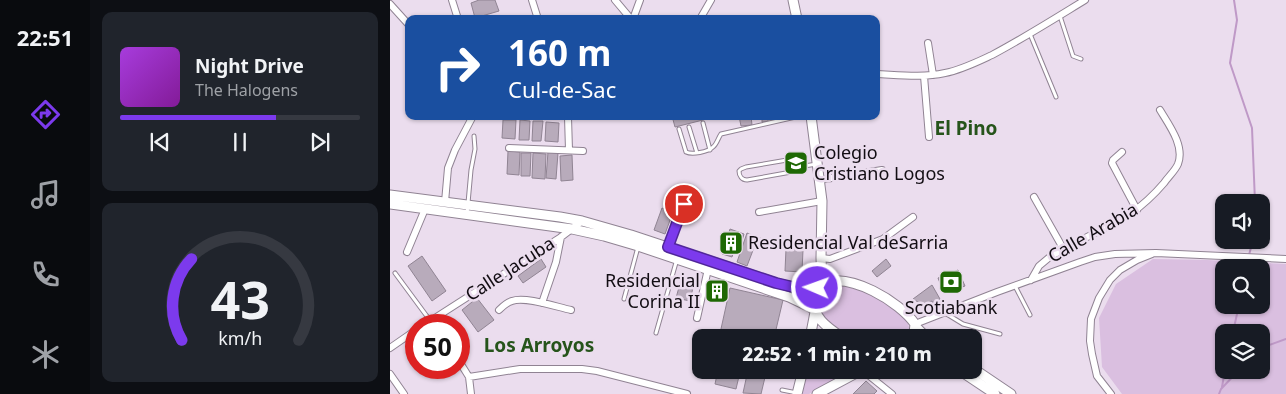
<!DOCTYPE html>
<html lang="en">
<head>
<meta charset="utf-8">
<style>
	body { margin:0; font-family:"Noto Sans",sans-serif; background:#20242c; color:#f1f3f6; height:100vh; display:flex; flex-direction:column; font-size:19px; white-space:nowrap }
	* { box-sizing:border-box; margin:0 }
	p { font-size:16px; color:#9ea1a6 }
	.icon { flex:none; width:28px; height:28px; fill:none; stroke:currentColor; stroke-width:2; stroke-linecap:round; stroke-linejoin:round }
	.map { position:relative; flex:1; overflow:hidden }
	.details { display:flex; flex-direction:column; gap:12px; padding:12px; background:#0d0f14; width:300px }
	.details>* { flex:none }
	.top-card { position:absolute; left:15px; top:15px; width:475px; height:105px; border-radius:10px; box-shadow:0 1px 4px #0004; background:#1a4fa0; color:#fff; overflow:hidden }
	.buttons { position:absolute; left:825px; top:194px; display:grid; gap:10px }
	.buttons a { display:grid; place-items:center; width:55px; height:55px; border-radius:10px; background:#171b24; box-shadow:0 1px 4px #0004; font-size:25px }
	.speed { position:absolute; left:15px; top:314px; display:flex; gap:10px; font-size:25px; font-weight:700; text-align:center }
	.speed>* { display:grid; place-content:center; width:65px; height:65px; border-radius:50%; background:#171b24; box-shadow:0 1px 4px #0004; line-height:1 }
	.speed .limit { border:8px solid #d22; background:#fff; color:#111 }
	.pin { position:absolute; display:grid; place-items:center; width:42px; height:42px; color:#fff; margin:-21px; border:2px solid #fff; border-radius:50%; box-shadow:0 1px 5px #0007 }
	.me { position:absolute; width:55px; margin:-28px; rotate:272deg; stroke-linejoin:round; filter:drop-shadow(0 0 4px #0008) }
	.turn { display:flex; align-items:center; gap:18px; height:105px; padding:0 20px; font-size:22px }
	.turn .icon { width:65px; height:65px; stroke-width:2.5 }
	.turn b { display:block; font-size:35px; line-height:42px }
	.details .widget { flex:1; display:flex; flex-direction:column; justify-content:center; gap:8px; min-width:0; padding:0 18px; border-radius:10px; background:#20242c }
	.details .dial { align-items:center; gap:0 }
	.dial svg { height:130px; overflow:visible; fill:none; stroke:#363941; stroke-width:7; stroke-linecap:round; text-anchor:middle }
	.dial text { fill:#f1f3f6; stroke:none }
	.song { display:flex; align-items:center; gap:15px }
	.cover { width:60px; height:60px; border-radius:8px; background:linear-gradient(135deg,hsl(280 70% 55%),hsl(290 70% 35%)) }
	.played { height:5px; border-radius:2px; background:linear-gradient(90deg,#7c3aed 65%,#363941 65%) }
	.keys { display:flex; justify-content:space-around; direction:ltr }
	.trip { position:absolute; left:302px; top:329px; width:290px; height:50px; border-radius:10px; background:#171b24; box-shadow:0 1px 4px #0004; font-weight:800; line-height:50px; text-align:center }
	main { display:flex; flex:1; min-height:0 }
	.dock { display:flex; flex-direction:column; width:90px; justify-content:space-around; align-items:center; background:#090b0e; color:#9ea1a6 }
	.dock .icon { width:35px; height:35px }
	.dock .active { color:#7c3aed }
	.dock b { font-size:22px; color:#f1f3f6 }
	.map>svg:first-child { display:block }
	.green { fill:#dabfe0; fill-rule:evenodd }
	.lines { fill:none; stroke-linecap:round; stroke-linejoin:round }
	.stream { stroke:#bf99c7; stroke-width:2 }
	.building { fill:#b8abbb; stroke:#908493 }
	.lane-casing { stroke:#908393; stroke-width:5 }
	.street-casing { stroke:#908393; stroke-width:8 }
	.secondary-casing { stroke:#908393; stroke-width:11 }
	.lane { stroke:#fff; stroke-width:3 }
	.street { stroke:#fff; stroke-width:6 }
	.secondary { stroke:#fff; stroke-width:9 }
	.route-casing { stroke:#51269a; stroke-width:12 }
	.route { stroke:#7c3aed; stroke-width:9 }
	.labels { text-anchor:middle; stroke-width:5; stroke-linejoin:round; paint-order:stroke }
	.poi-label { font-size:18px; fill:#120d13; stroke:#ebddee; text-anchor:start }
	.street-label { font-size:18px; fill:#120d13; stroke:#ebddee }
	.neighbourhood-label { font-size:19px; font-weight:bold; fill:#26541b; stroke:#ebddee }
</style>
</head>
<body>
<main>
<nav class="dock">
<b>22:51</b>
<svg class="icon active" aria-label="directions" viewBox="0 0 24 24"><path d="M12 3l9 9-9 9-9-9zM9 14v-3h6M13 9l2 2-2 2"/></svg>
<svg class="icon" aria-label="music" viewBox="0 0 24 24"><path d="M9 18V5l10-2v13"/><circle cx="6" cy="18" r="3"/><circle cx="16" cy="16" r="3"/></svg>
<svg class="icon" aria-label="phone" viewBox="0 0 24 24"><path d="M5 4h4l2 5-3 2q2 4 5 5l2-3 5 2v4C11 20 4 13 5 4z"/></svg>
<svg class="icon" aria-label="climate" viewBox="0 0 24 24"><path d="M12 3v18M4 7l16 10M4 17L20 7"/></svg>
</nav>
<section class="details">
<div class="widget">
<div class="song"><i class="cover"></i><div><b>Night Drive</b><p>The Halogens</p></div></div>
<div class="played"></div>
<div class="keys"><svg class="icon" aria-label="previous" viewBox="0 0 24 24"><path d="M18 5L8 12l10 7zM5 5v14"/></svg><svg class="icon" aria-label="pause" viewBox="0 0 24 24"><path d="M8 5v14M16 5v14"/></svg><svg class="icon" aria-label="next" viewBox="0 0 24 24"><path d="M6 5l10 7-10 7zM19 5v14"/></svg></div>
</div>
<div class="widget dial"><svg viewBox="0 0 100 80">
<path d="M14 69A42 42 0 1 1 86 69"/>
<path d="M14 69A42 42 0 0 1 20 19" stroke="#7c3aed"/>
<text x="50" y="56" font-size="32" font-weight="700">43</text>
<text x="50" y="72" font-size="11">km/h</text>
</svg></div>
</section>
<div class="map">
<svg width="896" height="394" viewBox="0 0 896 394">
	<rect width="100%" height="100%" fill="#ebddee"/>
	<path class="green" d="M 763,259 L 817,260 L 896,264 L 896,394 L 732,394 L 712,367 L 709,318 L 726,284 ZM 834,268 L 871,268 L 871,305 L 834,305 ZM 834,332 L 871,332 L 871,370 L 834,370 Z
		M 452,285 L 478,293 L 501,307 L 511,314 L 518,323 L 520,332 L 516,337 L 459,337 L 437,322 L 431,315 L 428,307 L 430,294 L 436,288 Z
		M 416,370 L 465,370 L 419,394 L 412,394 L 411,392 Z"/>
	<g class="lines">
		<path class="stream" d="M 844,0 L 847,20 L 840,63 L 862,128 L 865,202
			M 859,255 L 863,240
			M 857,268 L 858,259
			M 843,332 L 849,305
			M 871,348 L 896,339
			M 832,387 L 835,370
			M 829,394 L 831,389 L 849,370"/>
	</g>
	<path class="building" d="M 89,0 L 105,0 L 109,11 L 85,18 L 81,3 Z
		M 282,116 L 316,116 L 317,119 L 285,127 Z
		M 349,116 L 361,116 L 362,125 L 351,126 Z
		M 369,116 L 381,116 L 381,118 L 378,118 L 378,122 L 372,122 L 372,119 L 369,119 Z
		M 113,120 L 126,120 L 125,139 L 112,138 Z
		M 130,120 L 140,121 L 139,140 L 129,140 Z
		M 143,121 L 153,121 L 151,141 L 142,141 Z
		M 156,122 L 169,123 L 168,142 L 155,141 Z
		M 118,151 L 130,152 L 129,175 L 117,174 Z
		M 158,152 L 168,153 L 166,179 L 156,178 Z
		M 131,153 L 141,153 L 140,176 L 131,176 Z
		M 143,153 L 156,154 L 155,179 L 142,178 Z
		M 182,155 L 183,180 L 171,181 L 170,156 Z
		M 272,208 L 283,212 L 275,234 L 264,230 Z
		M 340,229 L 354,234 L 351,244 L 347,242 L 342,257 L 332,254 Z
		M 357,233 L 375,240 L 372,248 L 365,245 L 357,266 L 347,262 Z
		M 396,249 L 413,250 L 412,272 L 395,271 Z
		M 32,256 L 56,291 L 42,301 L 18,266 Z
		M 151,259 L 156,267 L 133,283 L 128,276 Z
		M 496,259 L 501,266 L 487,277 L 482,271 Z
		M 568,270 L 575,286 L 559,292 L 556,286 L 552,288 L 548,278 Z
		M 291,280 L 304,283 L 300,301 L 286,298 Z
		M 320,282 L 336,286 L 333,301 L 317,297 Z
		M 542,285 L 550,299 L 548,300 L 549,301 L 543,303 L 542,301 L 535,304 L 528,302 L 523,299 Z
		M 340,288 L 393,300 L 384,338 L 329,338 Z
		M 87,298 L 104,320 L 88,332 L 72,310 Z
		M 328,370 L 340,370 L 350,372 L 346,389 L 325,384 Z
		M 358,370 L 376,373 L 371,394 L 353,393 Z
		M 476,381 L 487,391 L 484,394 L 463,394 Z"/>
	<g class="lines">
		<g class="lane-casing">
			<path id="lane" d="M 670,16 L 683,56 L 691,59
				M 640,34 L 666,97
				M 313,123 L 320,150
				M 299,127 L 307,153
				M 289,129 L 296,152 C 302,155 318,152 323,147 C 327,144 328,138 331,134 L 410,116
				M 414,166 L 407,159 L 403,159 L 356,167 L 351,169 L 349,171 C 349,176 352,180 357,180 L 407,171 L 414,166 L 427,164
				M 77,214 L 81,170 L 85,149 L 84,136
				M 5,273 L 36,315 L 41,320
				M 625,286 L 640,315
				M 234,299 L 248,247
				M 555,313 L 573,324 L 610,334
				M 266,333 L 287,259
				M 392,390 L 407,393"/>
		</g>
		<g class="street-casing">
			<path id="street" d="M 62,0 L 68,19
				M 142,0 L 148,19
				M 225,0 L 241,19
				M 0,4 L 19,25
				M 243,19 L 250,0
				M 310,19 L 321,0
				M 538,43 L 543,75
				M 486,74 C 509,75 532,78 555,73 C 571,70 587,62 602,55 C 634,38 664,19 695,0
				M 534,76 L 539,137
				M 162,116 L 181,116
				M 178,117 L 179,150
				M 119,148 L 193,151
				M 732,152 L 723,160 L 722,163 L 747,210
				M 429,180 L 492,170
				M 644,197 L 674,250
				M 55,202 L 58,168 L 65,150 L 83,116
				M 369,212 L 432,201
				M 278,247 L 294,204
				M 17,252 L 35,209
				M 431,258 L 440,259 L 493,239 L 523,217
				M 641,280 L 649,266 L 661,256 L 739,215 C 753,205 763,196 774,183 C 778,177 785,171 788,164 C 795,146 779,125 770,110
				M 152,303 L 166,262 L 171,237
				M 109,310 C 113,306 117,302 122,301 C 135,296 167,307 181,310
				M 307,318 L 318,269
				M 525,324 L 607,292 L 690,262 L 705,257 L 725,254 L 766,253 L 896,259
				M 34,325 L 171,237 L 192,221
				M 0,348 L 26,330
				M 69,361 L 79,377 L 81,394
				M 472,370 L 502,394
				M 0,374 L 14,394
				M 79,377 L 130,369 L 192,369 L 207,371 L 297,394
				M 721,394 L 707,376 L 702,354 L 700,341 L 701,319 L 709,298 L 720,280 L 730,270 L 747,260 L 762,254"/>
		</g>
		<g class="secondary-casing">
			<path id="secondary" d="M 403,0 L 407,19
				M 421,116 L 432,201 L 431,258 L 432,284
				M 0,195 L 170,217 L 192,221 L 241,235 L 386,283 L 403,287 L 427,288
				M 0,204 L 182,229 L 214,236 L 248,246 L 399,297 L 424,309
				M 526,327 L 537,338
				M 420,338 L 425,312
				M 453,338 C 438,328 421,317 424,297 C 425,291 427,287 432,284 C 459,271 510,302 525,324 L 524,333 L 522,338
				M 584,369 L 621,394
				M 569,370 L 605,394
				M 407,394 L 413,370
				M 427,394 L 472,370"/>
		</g>
		<use href="#lane" class="lane"/>
		<use href="#street" class="street"/>
		<use href="#secondary" class="secondary"/>
	</g>
	<g class="lines">
		<g class="route-casing">
			<path id="route" d="M 294,204 L 278,247 L 386,283 L 403,287 L 427,288"/>
		</g>
		<use href="#route" class="route"/>
	</g>
	<defs>
		<g id="school-square" transform="scale(1.25)"><rect x="-9" y="-9" width="18" height="18" rx="4" fill="#1e6804" stroke="#ebddee"/><path d="M0-5L7-2L0 1L-7-2ZM-4 1L0 2.5L4 1V4Q0 6-4 4Z" fill="#fff"/></g>
		<g id="building-square" transform="scale(1.25)"><rect x="-9" y="-9" width="18" height="18" rx="4" fill="#1e6804" stroke="#ebddee"/><path d="M-4-6H4V6H1V3H-1V6H-4ZM-2.5-4.3h1.7v1.8h-1.7ZM.8-4.3h1.7v1.8H.8ZM-2.5-1h1.7V.8h-1.7ZM.8-1h1.7V.8H.8Z" fill="#fff"/></g>
		<g id="bank-square" transform="scale(1.25)"><rect x="-9" y="-9" width="18" height="18" rx="4" fill="#1e6804" stroke="#ebddee"/><path d="M-6-4H6V4H-6ZM0-2.3a2.3 2.3 0 1 0 0 4.6a2.3 2.3 0 1 0 0-4.6Z" fill="#fff"/></g>
	</defs>
	<g fill-rule="evenodd">
		<use href="#school-square" x="406" y="163"/>
		<use href="#building-square" x="341" y="243"/>
		<use href="#bank-square" x="561" y="282"/>
		<use href="#building-square" x="327" y="291"/>
	</g>
	<g class="labels">
		<g class="poi-label">
			<text x="424" y="159">Colegio<tspan x="424" dy="21">Cristiano Logos</tspan></text>
			<text x="358" y="249">Residencial Val deSarria</text>
			<text x="310" y="287" text-anchor="end">Residencial<tspan x="310" dy="21">Corina II</tspan></text>
			<text x="561" y="314" text-anchor="middle">Scotiabank</text>
		</g>
		<g class="street-label">
			<text transform="translate(703 233) rotate(-30)" y="6">Calle Arabia</text>
			<text transform="translate(120 269) rotate(-33)" y="6">Calle Jacuba</text>
		</g>
		<g class="neighbourhood-label">
			<text x="576" y="135">El Pino</text>
			<text x="149" y="352">Los Arroyos</text>
		</g>
	</g>
</svg>
<div class="buttons">
<a><svg class="icon" aria-label="sound" viewBox="0 0 24 24"><path d="M4 9h4l5-4v14l-5-4H4zM17 9q2 3 0 6"/></svg></a>
<a><svg class="icon" aria-label="search" viewBox="0 0 24 24"><circle cx="10" cy="10" r="6"/><path d="M15 15l6 6"/></svg></a>
<a><svg class="icon" aria-label="layers" viewBox="0 0 24 24"><path d="M12 4l9 5-9 5-9-5zM3 14l9 5 9-5"/></svg></a>
</div>
<div class="speed"><div class="limit">50</div></div>
<div class="pin" style="left:294px;top:204px;background:#d93025"><svg class="icon" aria-label="arrive" viewBox="0 0 24 24"><path d="M6 21V4h12l-3 4 3 4H6"/></svg></div>
<svg class="me" style="left:427px;top:288px" viewBox="-20 -20 40 40"><circle r="17" fill="#7c3aed" stroke="#fff" stroke-width="3"/><path d="M0-11L8 9 0 5-8 9z" fill="#fff"/></svg>
<div class="trip">22:52 · 1 min · 210 m</div>
<div class="top-card">
<div class="turn"><svg class="icon" aria-label="right" viewBox="0 0 24 24"><path d="M7 20v-9h11M14 6l5 5-5 5"/></svg><div><b>160 m</b>Cul-de-Sac</div></div>
</div>
</div>
</main>
</body>
</html>
